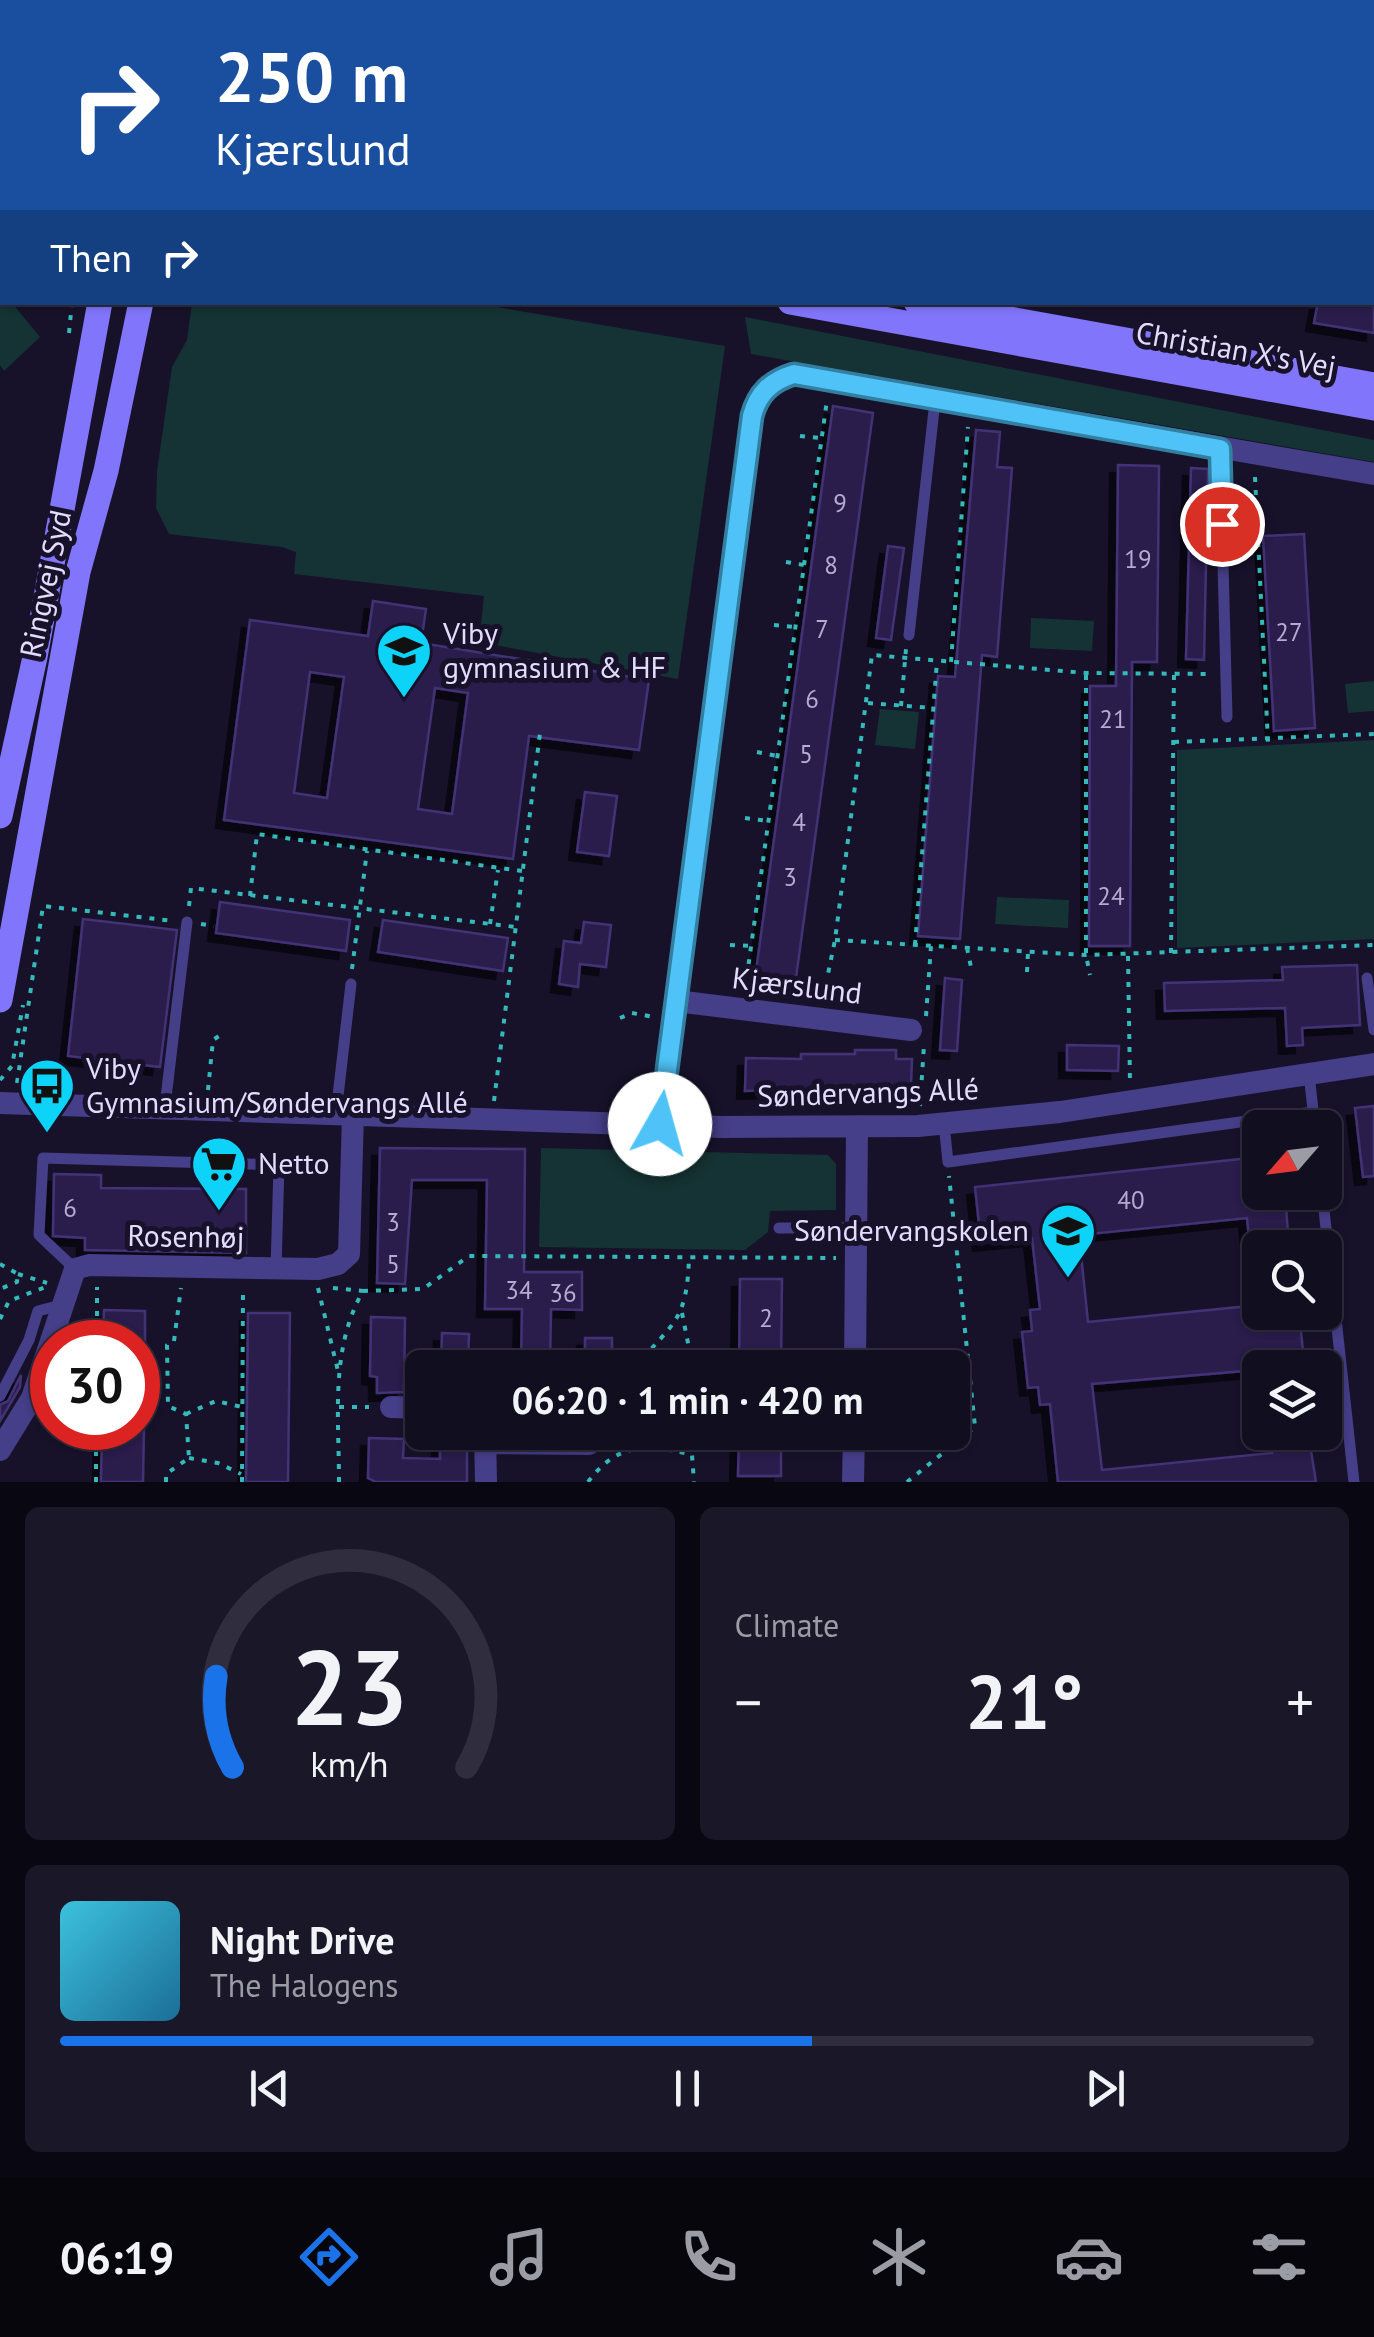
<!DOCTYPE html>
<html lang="en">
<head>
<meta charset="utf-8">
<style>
	body { margin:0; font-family:"PT Sans",sans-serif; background:#1a1729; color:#f1f3f6; height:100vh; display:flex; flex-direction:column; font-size:38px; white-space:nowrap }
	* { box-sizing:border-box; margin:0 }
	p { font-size:32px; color:#9c9ca5 }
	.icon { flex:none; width:55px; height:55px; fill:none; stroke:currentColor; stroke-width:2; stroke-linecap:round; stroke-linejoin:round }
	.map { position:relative; height:1482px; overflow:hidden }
	.details { display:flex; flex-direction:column; gap:25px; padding:25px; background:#090812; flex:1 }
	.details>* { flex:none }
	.top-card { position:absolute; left:0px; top:0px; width:1375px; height:305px; box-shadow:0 2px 8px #0004,0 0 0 2px #302e3e; background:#1a4fa0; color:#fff; overflow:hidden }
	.needle { width:65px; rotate:242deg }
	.tools { position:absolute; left:1242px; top:1110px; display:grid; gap:20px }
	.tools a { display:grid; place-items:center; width:100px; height:100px; border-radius:15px; background:#110e20; box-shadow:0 2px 8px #0004,0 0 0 2px #302e3e; font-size:50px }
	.speed { position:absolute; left:30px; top:1320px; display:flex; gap:20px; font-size:50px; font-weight:700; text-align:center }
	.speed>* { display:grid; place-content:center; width:130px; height:130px; border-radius:50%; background:#110e20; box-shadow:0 2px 8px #0004,0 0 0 2px #302e3e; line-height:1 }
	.speed .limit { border:15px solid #d22; background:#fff; color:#111 }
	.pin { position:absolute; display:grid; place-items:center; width:85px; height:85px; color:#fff; margin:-42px; border:5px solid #fff; border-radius:50%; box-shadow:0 2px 10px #0007 }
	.me { position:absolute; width:110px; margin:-55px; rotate:7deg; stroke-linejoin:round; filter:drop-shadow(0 0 8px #0008) }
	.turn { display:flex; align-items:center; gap:35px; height:210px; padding:0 50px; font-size:45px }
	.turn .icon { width:130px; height:130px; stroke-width:2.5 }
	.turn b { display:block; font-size:70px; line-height:85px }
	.then { display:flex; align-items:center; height:95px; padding:0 50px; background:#0003; gap:20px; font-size:38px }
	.big { font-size:75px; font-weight:800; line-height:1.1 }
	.details .tile { flex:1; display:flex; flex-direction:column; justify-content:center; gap:15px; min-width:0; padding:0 35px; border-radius:15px; background:#1a1729 }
	.details .dial { align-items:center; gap:0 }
	.dial svg { height:260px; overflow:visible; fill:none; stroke:#302e3e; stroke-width:7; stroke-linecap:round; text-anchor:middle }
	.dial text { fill:#f1f3f6; stroke:none }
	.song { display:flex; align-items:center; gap:30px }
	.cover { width:120px; height:120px; border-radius:15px; background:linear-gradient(135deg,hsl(190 70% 55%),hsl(200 70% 35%)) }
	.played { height:10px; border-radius:5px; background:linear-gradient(90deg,#1a73e8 60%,#302e3e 60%) }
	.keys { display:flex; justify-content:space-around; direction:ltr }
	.heat { display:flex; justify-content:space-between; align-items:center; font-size:55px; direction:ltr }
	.details .tiles { flex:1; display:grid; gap:25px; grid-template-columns:1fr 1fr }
	.tile:last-child { grid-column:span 2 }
	.trip { position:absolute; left:405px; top:1350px; width:565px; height:100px; border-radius:15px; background:#110e20; box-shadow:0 2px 8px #0004,0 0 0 2px #302e3e; font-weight:800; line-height:100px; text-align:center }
	.tabs { display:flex; height:160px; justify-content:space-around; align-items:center; background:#07060d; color:#9c9ca5 }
	.tabs .icon { width:70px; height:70px }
	.tabs .current { color:#1a73e8 }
	.tabs b { font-size:45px; color:#f1f3f6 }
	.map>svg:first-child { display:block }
	.green { fill:#153334 }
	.water { fill:#0c1f49 }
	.building { fill:#2a1e4b; stroke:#433176; stroke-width:2.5; fill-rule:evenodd; filter:url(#shadow) }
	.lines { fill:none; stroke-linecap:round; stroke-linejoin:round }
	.path { stroke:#34baba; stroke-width:4; stroke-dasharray:5 8; stroke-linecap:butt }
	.service { stroke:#453e88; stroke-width:11 }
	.minor { stroke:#453e88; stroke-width:22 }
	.tertiary { stroke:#453e88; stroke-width:25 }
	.secondary { stroke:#8176fb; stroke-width:25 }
	.route-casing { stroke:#337fa1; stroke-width:25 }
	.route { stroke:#4fc3f7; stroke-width:18 }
	.labels { text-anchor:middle; stroke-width:10; stroke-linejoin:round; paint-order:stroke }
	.number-label { font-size:25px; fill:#b4acd1 }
	.street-label { font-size:30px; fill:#e2dcfe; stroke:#17122a }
	.poi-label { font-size:30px; fill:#e2dcfe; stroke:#17122a; text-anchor:start }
</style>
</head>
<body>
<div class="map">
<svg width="1374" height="1482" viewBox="0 0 1374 1482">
	<defs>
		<filter id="shadow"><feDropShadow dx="-8" dy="8" stdDeviation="0" flood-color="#0009"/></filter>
	</defs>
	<rect width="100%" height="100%" fill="#17122a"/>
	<path class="green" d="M 0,287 L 2,302 L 12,303 L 40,337 L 4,371 L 0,365 Z
		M 192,303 L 473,303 L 725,346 L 678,679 L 479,642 L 484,596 L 294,574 L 296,552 L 282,547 L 169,534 L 156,508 L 157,471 L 172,367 L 187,340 Z
		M 745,317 L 1374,440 L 1374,462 L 751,354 Z
		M 1031,618 L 1094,621 L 1092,651 L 1030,648 Z
		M 1374,681 L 1374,711 L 1348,713 L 1345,684 Z
		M 880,709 L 919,712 L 915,749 L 875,745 Z
		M 1374,740 L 1374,939 L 1177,948 L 1177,750 Z
		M 997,897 L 1069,900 L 1068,928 L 995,924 Z
		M 541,1148 L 828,1155 L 836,1164 L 836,1210 L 770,1211 L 768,1232 L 745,1250 L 539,1247 Z"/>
	<path class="water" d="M 0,0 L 105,0 L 2,2 L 2,70 Z"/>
	<path class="building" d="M 1318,302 L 1374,302 L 1374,333 L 1314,323 Z
		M 833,406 L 873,413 L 795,985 L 755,979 Z
		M 976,430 L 1000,432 L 997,467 L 1012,468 L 997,657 L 982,655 L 960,939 L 918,936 L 938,676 L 955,677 Z
		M 1118,465 L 1159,466 L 1157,662 L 1132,662 L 1130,946 L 1089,946 L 1090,686 L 1116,686 Z
		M 1191,468 L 1208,469 L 1204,660 L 1186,659 Z
		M 1304,534 L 1315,728 L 1274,731 L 1263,536 Z
		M 888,546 L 904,548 L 891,640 L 876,638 Z
		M 373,601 L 426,609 L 421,643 L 649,680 L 639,750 L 529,736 L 513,859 L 224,820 L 250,620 L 368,636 ZM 310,672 L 344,677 L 327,798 L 294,793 ZM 435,688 L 468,693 L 452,814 L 418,809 Z
		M 585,792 L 617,796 L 609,856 L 577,852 Z
		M 220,902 L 350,920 L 346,951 L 216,933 Z
		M 83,919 L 177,930 L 160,1067 L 68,1056 Z
		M 383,920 L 508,938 L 503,971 L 378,952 Z
		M 584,922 L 611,925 L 606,967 L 580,964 L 578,987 L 559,984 L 564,941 L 581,943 Z
		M 1357,965 L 1360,1025 L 1302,1028 L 1303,1045 L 1287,1046 L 1285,1008 L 1165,1011 L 1164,983 L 1283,980 L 1282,967 Z
		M 945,978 L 962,980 L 957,1051 L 940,1050 Z
		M 1067,1045 L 1119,1046 L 1118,1071 L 1067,1070 Z
		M 855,1050 L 896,1050 L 896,1059 L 912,1059 L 911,1085 L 745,1091 L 746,1058 L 801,1059 L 801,1054 L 855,1054 Z
		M 1374,1106 L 1374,1176 L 1363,1177 L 1355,1108 Z
		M 380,1148 L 525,1149 L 524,1272 L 582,1272 L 582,1310 L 551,1309 L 550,1368 L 521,1368 L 522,1309 L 485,1309 L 487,1180 L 412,1180 L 405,1284 L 377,1283 Z
		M 1260,1157 L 1260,1192 L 1285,1192 L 1289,1248 L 1250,1248 L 1247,1218 L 1079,1235 L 1088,1322 L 1260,1305 L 1260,1312 L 1299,1312 L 1304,1361 L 1279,1364 L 1279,1368 L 1092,1384 L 1102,1470 L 1272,1453 L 1270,1432 L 1308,1432 L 1316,1482 L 1058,1482 L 1050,1404 L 1040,1405 L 1038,1387 L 1028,1388 L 1022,1332 L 1032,1331 L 1030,1310 L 1040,1309 L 1032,1238 L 981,1243 L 975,1187 Z
		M 54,1174 L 101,1175 L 101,1188 L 246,1189 L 246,1253 L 85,1250 L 85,1238 L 53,1236 Z
		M 740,1279 L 782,1279 L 781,1368 L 739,1368 Z
		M 104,1310 L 145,1311 L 145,1342 L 103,1342 Z
		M 248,1313 L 290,1313 L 288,1482 L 246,1482 Z
		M 371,1317 L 405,1318 L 404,1392 L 377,1393 L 377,1377 L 370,1376 Z
		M 442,1333 L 469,1334 L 468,1368 L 441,1368 Z
		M 585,1338 L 612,1338 L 612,1368 L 585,1368 Z
		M 21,1375 L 20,1387 L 0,1421 L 0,1405 L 8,1401 Z
		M 102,1428 L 144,1428 L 143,1482 L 101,1482 Z
		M 739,1432 L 781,1432 L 781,1476 L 738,1476 Z
		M 369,1438 L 404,1439 L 403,1458 L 440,1459 L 440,1441 L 467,1442 L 467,1482 L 376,1482 L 368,1478 Z"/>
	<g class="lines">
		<path class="path" d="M 0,100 L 2,101
			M 0,234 L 2,237
			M 69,333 L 72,302
			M 800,436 L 821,438
			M 1255,477 L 1268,742
			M 786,562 L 804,565
			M 774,625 L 795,627
			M 951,662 L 968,427
			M 1086,675 L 1086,955 L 1090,975
			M 868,703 L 933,708
			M 901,706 L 906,649
			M 1174,742 L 1374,734
			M 757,752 L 777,756
			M 745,818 L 768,821
			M 250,896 L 257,834 L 522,871
			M 189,906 L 191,888 L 516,927
			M 201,924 L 214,926
			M 490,924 L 498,870
			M 835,940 L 1086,955 L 1374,945
			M 730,945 L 751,946
			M 915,945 L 937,661
			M 967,948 L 972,972
			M 1171,953 L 1174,674
			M 1128,956 L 1130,1082
			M 352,969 L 367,851
			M 1027,972 L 1028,952
			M 745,990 L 827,400
			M 823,998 L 835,940 L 872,655 L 1086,673 L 1211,674
			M 926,1016 L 931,946
			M 620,1018 L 632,1013 L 654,1017
			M 0,1080 L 12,1066 L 23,1005
			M 17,1083 L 43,906 L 174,921
			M 208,1090 L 213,1040 L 222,1034
			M 494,1101 L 540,733
			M 920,1106 L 924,1045
			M 0,1264 L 18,1274 L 17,1282 L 0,1289
			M 18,1274 L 47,1283
			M 318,1288 L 338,1371
			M 333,1288 L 363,1291
			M 682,1313 L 693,1368
			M 0,1319 L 9,1301 L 48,1286
			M 97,1342 L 97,1287
			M 634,1368 C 674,1322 687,1321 689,1257
			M 339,1407 L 369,1407
			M 186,1414 L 216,1401 L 242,1407
			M 610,1447 L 623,1450 L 625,1432
			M 669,1449 L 676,1432
			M 189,1458 L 218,1463 L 241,1474
			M 96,1482 L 96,1428
			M 166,1482 L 166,1474 L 189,1458 L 186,1414 L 168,1406 L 167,1345 L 174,1341 L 181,1288
			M 242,1482 L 243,1287
			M 339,1482 C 339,1416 330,1349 363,1291 L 423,1289 L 469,1256 L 836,1258
			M 588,1482 C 617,1443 646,1443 692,1455 L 694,1482
			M 907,1482 L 975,1427 L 949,1176"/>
		<path class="service" d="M 272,0 L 275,2
			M 342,2 L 346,0
			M 424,2 L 425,0
			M 809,2 L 810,0
			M 1220,449 L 1227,717
			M 909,635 L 935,401
			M 1367,978 L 1374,1030
			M 1309,1074 L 1315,1128
			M 165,1106 L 187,922
			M 336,1113 L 351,984
			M 944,1124 L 948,1162 L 1313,1112
			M 1322,1192 L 1354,1482
			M 779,1228 L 856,1228
			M 75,1269 L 39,1235 L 43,1158 L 279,1165 L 276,1269
			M 0,1396 L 29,1340 L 38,1311 L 61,1305"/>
		<path class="minor" d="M 513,0 L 513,2
			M 1372,94 L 1374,94
			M 676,1001 L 911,1030
			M 0,1103 L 722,1127 L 918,1126 L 1060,1112 L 1374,1064
			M 660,1124 L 752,416 C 758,392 771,381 794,374 L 1374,474
			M 855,1368 L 857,1127
			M 391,1407 L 422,1408
			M 485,1432 L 486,1482
			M 485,1443 L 589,1444
			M 0,1450 L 32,1398 L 75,1269 L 89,1265 L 318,1269 L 338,1264 L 349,1254 L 353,1114
			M 853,1482 L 854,1432"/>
		<path class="tertiary" d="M 0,128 L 2,128
			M 0,166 L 2,167"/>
		<path class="secondary" d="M 156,2 L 156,0
			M 192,2 L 193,0
			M 790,302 L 1374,408
			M 916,302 L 1374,385
			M 0,816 L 35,657 L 100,302
			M 0,1000 L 78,572 L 106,471 L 141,302"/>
	</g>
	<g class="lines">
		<g class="route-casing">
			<path id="route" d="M 660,1124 L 752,416 C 758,393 771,381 794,374 L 1220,449 L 1222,524"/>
		</g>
		<use href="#route" class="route"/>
	</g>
	<defs>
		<g id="university-pin" transform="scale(2.875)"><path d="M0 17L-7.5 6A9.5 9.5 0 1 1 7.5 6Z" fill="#0dd3f9" stroke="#17122a"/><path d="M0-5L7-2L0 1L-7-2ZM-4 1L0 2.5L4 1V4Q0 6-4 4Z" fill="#111"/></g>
		<g id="bus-pin" transform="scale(2.875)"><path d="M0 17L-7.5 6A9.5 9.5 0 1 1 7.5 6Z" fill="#0dd3f9" stroke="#17122a"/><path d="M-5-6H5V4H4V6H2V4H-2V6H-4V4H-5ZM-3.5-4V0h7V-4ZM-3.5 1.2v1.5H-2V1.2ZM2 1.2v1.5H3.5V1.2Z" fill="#111"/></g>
		<g id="supermarket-pin" transform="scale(2.875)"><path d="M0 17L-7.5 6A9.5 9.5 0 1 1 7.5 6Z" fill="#0dd3f9" stroke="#17122a"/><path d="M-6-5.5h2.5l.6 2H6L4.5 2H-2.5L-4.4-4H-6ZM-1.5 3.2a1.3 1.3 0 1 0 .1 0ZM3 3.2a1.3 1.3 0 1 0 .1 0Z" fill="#111"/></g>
		<g id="school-pin" transform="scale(2.875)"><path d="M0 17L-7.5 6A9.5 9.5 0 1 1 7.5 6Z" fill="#0dd3f9" stroke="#17122a"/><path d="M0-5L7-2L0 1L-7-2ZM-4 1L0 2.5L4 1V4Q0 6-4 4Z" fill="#111"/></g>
	</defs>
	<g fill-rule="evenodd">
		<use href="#university-pin" x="404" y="651"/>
		<use href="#bus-pin" x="47" y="1086"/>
		<use href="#supermarket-pin" x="219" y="1164"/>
		<use href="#school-pin" x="1068" y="1231"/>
	</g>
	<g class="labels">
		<g class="number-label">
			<text x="840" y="512">9</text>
			<text x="1138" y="568">19</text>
			<text x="831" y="574">8</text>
			<text x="822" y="638">7</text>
			<text x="1289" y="641">27</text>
			<text x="812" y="708">6</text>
			<text x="1113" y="728">21</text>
			<text x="806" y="763">5</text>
			<text x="799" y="831">4</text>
			<text x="790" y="886">3</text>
			<text x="1111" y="905">24</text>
			<text x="1131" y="1209">40</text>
			<text x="70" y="1217">6</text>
			<text x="393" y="1231">3</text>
			<text x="393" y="1273">5</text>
			<text x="519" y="1299">34</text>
			<text x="563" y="1302">36</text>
			<text x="766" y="1327">2</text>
		</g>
		<g class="street-label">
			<text transform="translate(1236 350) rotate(10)" y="10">Christian X's Vej</text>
			<text transform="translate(46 584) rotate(-78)" y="10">Ringvej Syd</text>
			<text transform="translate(797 986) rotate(7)" y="10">Kjærslund</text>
			<text transform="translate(868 1093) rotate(-2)" y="10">Søndervangs Allé</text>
			<text transform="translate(186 1237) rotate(1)" y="10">Rosenhøj</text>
		</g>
		<g class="poi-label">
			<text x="443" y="644">Viby<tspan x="443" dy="34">gymnasium &amp; HF</tspan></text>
			<text x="86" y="1079">Viby<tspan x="86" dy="34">Gymnasium/Søndervangs Allé</tspan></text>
			<text x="258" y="1174">Netto</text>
			<text x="1029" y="1241" text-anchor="end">Søndervangskolen</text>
		</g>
	</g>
</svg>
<div class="tools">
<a><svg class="needle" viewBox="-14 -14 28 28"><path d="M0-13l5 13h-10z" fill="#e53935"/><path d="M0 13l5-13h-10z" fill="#9c9ca5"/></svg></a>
<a><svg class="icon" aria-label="search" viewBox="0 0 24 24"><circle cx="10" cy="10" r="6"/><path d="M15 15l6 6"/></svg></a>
<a><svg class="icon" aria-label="layers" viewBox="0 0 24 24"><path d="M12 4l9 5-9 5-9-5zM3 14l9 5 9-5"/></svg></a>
</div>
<div class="speed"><div class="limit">30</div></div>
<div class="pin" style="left:1222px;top:524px;background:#d93025"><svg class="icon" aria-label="arrive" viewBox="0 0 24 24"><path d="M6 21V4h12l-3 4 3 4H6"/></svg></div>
<svg class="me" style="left:660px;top:1124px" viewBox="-20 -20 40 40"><circle r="19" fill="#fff"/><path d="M0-13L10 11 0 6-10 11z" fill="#4fc3f7"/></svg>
<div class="trip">06:20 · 1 min · 420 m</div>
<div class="top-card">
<div class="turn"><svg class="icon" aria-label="right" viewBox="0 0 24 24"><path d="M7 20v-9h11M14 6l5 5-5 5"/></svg><div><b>250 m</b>Kjærslund</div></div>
<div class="then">Then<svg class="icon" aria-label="right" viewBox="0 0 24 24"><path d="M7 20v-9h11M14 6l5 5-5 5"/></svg></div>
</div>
</div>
<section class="details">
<div class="tiles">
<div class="tile dial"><svg viewBox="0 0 100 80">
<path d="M14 69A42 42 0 1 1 86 69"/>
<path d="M14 69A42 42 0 0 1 9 41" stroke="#1a73e8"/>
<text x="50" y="56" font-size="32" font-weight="700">23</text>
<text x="50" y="72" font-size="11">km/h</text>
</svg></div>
<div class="tile"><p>Climate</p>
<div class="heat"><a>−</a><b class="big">21°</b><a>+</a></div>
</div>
<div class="tile">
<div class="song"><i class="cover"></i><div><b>Night Drive</b><p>The Halogens</p></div></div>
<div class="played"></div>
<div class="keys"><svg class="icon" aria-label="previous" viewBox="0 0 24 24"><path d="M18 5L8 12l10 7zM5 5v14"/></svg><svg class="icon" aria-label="pause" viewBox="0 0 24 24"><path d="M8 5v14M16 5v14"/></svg><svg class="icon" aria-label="next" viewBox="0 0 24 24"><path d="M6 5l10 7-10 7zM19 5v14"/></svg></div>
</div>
</div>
</section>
<nav class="tabs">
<b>06:19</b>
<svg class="icon current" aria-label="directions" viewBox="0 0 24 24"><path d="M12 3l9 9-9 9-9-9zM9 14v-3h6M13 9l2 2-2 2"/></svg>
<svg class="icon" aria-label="music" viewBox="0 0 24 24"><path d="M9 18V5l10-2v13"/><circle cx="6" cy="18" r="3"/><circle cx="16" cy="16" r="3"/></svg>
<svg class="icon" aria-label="phone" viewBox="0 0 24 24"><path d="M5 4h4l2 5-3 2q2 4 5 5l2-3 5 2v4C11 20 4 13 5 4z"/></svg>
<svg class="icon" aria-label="climate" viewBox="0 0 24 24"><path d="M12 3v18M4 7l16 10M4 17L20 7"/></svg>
<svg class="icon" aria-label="car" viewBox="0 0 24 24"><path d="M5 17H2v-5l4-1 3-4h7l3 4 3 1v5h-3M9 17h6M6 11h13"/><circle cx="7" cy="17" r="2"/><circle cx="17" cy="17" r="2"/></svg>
<svg class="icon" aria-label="filters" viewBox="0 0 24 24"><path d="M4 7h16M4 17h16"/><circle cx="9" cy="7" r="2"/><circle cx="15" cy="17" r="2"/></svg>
</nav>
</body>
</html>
